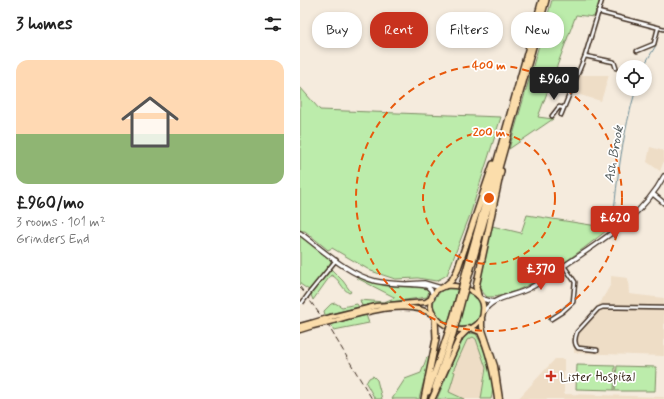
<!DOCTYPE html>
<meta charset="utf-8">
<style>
body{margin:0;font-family:Mynerve,sans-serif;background:#f6f6f6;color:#222;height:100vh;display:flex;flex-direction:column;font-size:15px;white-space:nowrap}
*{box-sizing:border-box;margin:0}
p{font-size:13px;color:#767676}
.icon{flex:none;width:22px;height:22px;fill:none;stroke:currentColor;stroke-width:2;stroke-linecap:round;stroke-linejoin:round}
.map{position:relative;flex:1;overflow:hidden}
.side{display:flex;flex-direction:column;background:#fff;width:300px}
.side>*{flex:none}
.banner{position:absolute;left:12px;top:12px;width:292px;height:36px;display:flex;gap:8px}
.buttons{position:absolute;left:316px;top:60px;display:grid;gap:8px}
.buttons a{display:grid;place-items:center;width:36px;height:36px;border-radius:50%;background:#fff;box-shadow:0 2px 6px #0003;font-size:20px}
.price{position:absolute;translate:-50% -34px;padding:0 9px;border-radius:4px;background:#c8321e;color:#fff;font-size:13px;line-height:26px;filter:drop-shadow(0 1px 2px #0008)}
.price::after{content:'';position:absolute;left:50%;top:24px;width:12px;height:9px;margin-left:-6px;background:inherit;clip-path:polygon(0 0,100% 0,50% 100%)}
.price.on{background:#222;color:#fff}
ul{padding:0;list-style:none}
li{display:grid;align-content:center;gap:8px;height:212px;padding:0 16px}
li span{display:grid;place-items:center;height:124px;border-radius:12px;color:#555}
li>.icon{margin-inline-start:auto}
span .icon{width:72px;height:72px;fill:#fffc;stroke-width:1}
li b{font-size:17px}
h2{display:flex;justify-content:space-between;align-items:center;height:48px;padding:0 16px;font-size:17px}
.tag{padding:0 14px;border-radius:16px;background:#fff;box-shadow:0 2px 6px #0003;font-size:14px;line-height:36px}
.tag.on{background:#c8321e;color:#fff}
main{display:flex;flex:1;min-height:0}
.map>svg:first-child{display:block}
</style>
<main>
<section class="side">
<h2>3 homes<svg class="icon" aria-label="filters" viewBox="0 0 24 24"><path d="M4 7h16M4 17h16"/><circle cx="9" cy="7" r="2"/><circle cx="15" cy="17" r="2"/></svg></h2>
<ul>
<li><span style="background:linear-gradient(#ffd9b3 60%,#8fb573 0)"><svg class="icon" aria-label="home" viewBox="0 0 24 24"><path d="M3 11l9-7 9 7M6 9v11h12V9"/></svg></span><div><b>£960/mo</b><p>3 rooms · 101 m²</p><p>Grinders End</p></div></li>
</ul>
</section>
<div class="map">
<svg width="364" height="399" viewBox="0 0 364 399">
<rect width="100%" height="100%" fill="#f5ebdd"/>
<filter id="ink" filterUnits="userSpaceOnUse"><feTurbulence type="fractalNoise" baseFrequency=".025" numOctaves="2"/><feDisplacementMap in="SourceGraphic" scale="8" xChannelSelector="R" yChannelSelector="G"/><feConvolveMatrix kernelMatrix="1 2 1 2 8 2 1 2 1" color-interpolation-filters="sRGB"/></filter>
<g filter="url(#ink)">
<path fill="#eeddc6" d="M279,75h30l-8,26 -28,-8z
M350,147l14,4v10l-4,10 -13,-9z
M311,276l17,2 1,16 35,4v58l-90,-3v-20l26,-30 11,-19z
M170,337l6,2 10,29 -5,31h-17l-15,-7 5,-19 -1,-2 14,-31z
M255,359h9v35l100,3v2h-146z"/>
<path fill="#bcecab" stroke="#7c8b64" d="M252,0h48l-6,17 -18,-2 -38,102 15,2 -44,30z
M0,87l20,23 181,7 -31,98 -23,60 -11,6 -18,-3 -23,1 -24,-8 -39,-23 -4,2 -23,-19h-5z
M227,215l83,13c-29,22 -87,71 -123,69l-8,-9 13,-62 29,7z
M0,236l31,24 -1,5 -21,25 -9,-6z
M31,269l12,12 8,11 -2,1c-8,-5 -9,-14 -18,-18l-18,25 -2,-5 3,-7z
M58,277l28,9 38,2 5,3 -2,6 -65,9 -2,-6 24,2 10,-4v-1l-37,-19z
M146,288h12l-10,35c-20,-8 -19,-25 -2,-35z
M167,291l12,8 3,11c-4,13 -12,19 -25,16z
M35,303l7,4 15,-3 2,3 -34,8 -1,-4 7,-7z
M66,315l3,8 -35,7 -4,-6z
M170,333l6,1c10,16 21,46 15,65h-10l5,-31 -10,-29 -3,-2 -6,3 -14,31 2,1 -6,20 15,7h-27l25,-60z
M127,357l3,1 -11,41h-27l13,-20 16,-6z
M277,365l38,1 -1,24 -38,-1z
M317,366l39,1 -1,24h-40z
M73,376l4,4 5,19h-7l-9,-16 3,-5z"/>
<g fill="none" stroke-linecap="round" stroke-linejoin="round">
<path stroke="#6a8c98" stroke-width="1" d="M343,67l12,-20 2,-11
M313,222c4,-45 10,-90 23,-133"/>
<defs>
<path id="street" d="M298,12l66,17
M337,51l17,-7 4,-16
M285,56l29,6 2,6
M261,115l24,-59 17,-56
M252,116l7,-9 5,1
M10,292l26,-32
M251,319l11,-7 11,-10 2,-20 -11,-16
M297,350l-19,-2c-4,-4 -3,-11 -1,-16l21,-23 5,-2 61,1"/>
<path id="secondary" d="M353,194l11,9
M0,233c23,17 47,41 75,48 17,4 35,2 52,5l4,4 2,6
M107,284l17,-1 17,5
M180,298l13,4
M183,313c9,-17 31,-16 47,-25 15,-8 29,-19 43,-28 34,-23 72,-47 91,-84"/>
<path id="primary" d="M145,286c15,-1 41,5 38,25 0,6 -3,11 -7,14 -25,20 -69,-25 -31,-39z
M31,317l45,-11 50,-4 6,-4
M182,318v9l13,39 5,33
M33,321c26,-7 76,-23 100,-6
M0,326l11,-3
M170,328l10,4c10,22 14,44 17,67
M0,330l13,-4"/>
<path id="highway" d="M164,278l78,-278
M168,279l78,-279
M145,286l7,-6 5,-9 36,-107
M178,295l-2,-8 25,-116
M153,318l7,-24
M157,319l6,-23
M135,388l18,-54
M128,392l20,-59
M124,399l12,-60 -1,-21
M132,399l28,-62 9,-9"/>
</defs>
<use href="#street" stroke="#3b2a1e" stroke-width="5.5"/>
<use href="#secondary" stroke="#3b2a1e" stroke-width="6"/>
<use href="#primary" stroke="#3b2a1e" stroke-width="7"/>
<use href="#highway" stroke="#3b2a1e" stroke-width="8"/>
<use href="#street" stroke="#fff" stroke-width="2.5"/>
<use href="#secondary" stroke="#fff" stroke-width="3.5"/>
<use href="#primary" stroke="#fbddab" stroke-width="4"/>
<use href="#highway" stroke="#fbddab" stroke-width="5"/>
<path stroke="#3b2a1e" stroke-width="1" stroke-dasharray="6 3" stroke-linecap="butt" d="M0,287l29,40 43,72"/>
<defs>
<path id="street-bridge" d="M2,303l8,-11"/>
<path id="primary-bridge" d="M11,323l20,-6
M13,326l20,-5"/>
<path id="highway-bridge" d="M160,294l4,-16
M163,296l5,-17
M148,333l5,-15
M153,334l4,-15"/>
</defs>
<use href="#street-bridge" stroke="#3b2a1e" stroke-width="5.5" stroke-linecap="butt"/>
<use href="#primary-bridge" stroke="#3b2a1e" stroke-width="7" stroke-linecap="butt"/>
<use href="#highway-bridge" stroke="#3b2a1e" stroke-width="8" stroke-linecap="butt"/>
<use href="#street-bridge" stroke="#fff" stroke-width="2.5"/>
<use href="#primary-bridge" stroke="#fbddab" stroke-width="4"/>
<use href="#highway-bridge" stroke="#fbddab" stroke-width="5"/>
</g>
</g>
<g fill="none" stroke="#e8590c" stroke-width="2" stroke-dasharray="7 5">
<circle cx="189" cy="198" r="66"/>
<circle cx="189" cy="198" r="133"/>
</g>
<path fill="#c8321e" stroke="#fff" stroke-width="1.5" d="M249 370h4v4h4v4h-4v4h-4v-4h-4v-4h4z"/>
<g text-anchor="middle" stroke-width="3.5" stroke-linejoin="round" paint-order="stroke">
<g font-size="13" fill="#3b2a1e" stroke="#fff" text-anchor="start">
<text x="260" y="381">Lister Hospital</text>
</g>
<g font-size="14" font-style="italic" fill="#525b5b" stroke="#fff">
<text transform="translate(313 154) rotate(-80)" y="5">Ash Brook</text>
</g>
</g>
<circle cx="189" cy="198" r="6" fill="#e8590c" stroke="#fff" stroke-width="2"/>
<g font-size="12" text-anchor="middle" font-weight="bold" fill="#e8590c" stroke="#fff" stroke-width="3.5" stroke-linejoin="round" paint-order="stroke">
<text x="189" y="69">400 m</text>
<text x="189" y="136">200 m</text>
</g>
</svg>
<div class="buttons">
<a><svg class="icon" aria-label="locate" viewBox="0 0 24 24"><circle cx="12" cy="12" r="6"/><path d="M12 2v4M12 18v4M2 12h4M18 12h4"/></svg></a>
</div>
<b class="price on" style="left:254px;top:101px">£960</b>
<b class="price" style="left:315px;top:240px">£620</b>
<b class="price" style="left:241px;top:291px">£370</b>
<div class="banner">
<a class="tag">Buy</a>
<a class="tag on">Rent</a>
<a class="tag">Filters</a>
<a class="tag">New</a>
</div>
</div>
</main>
